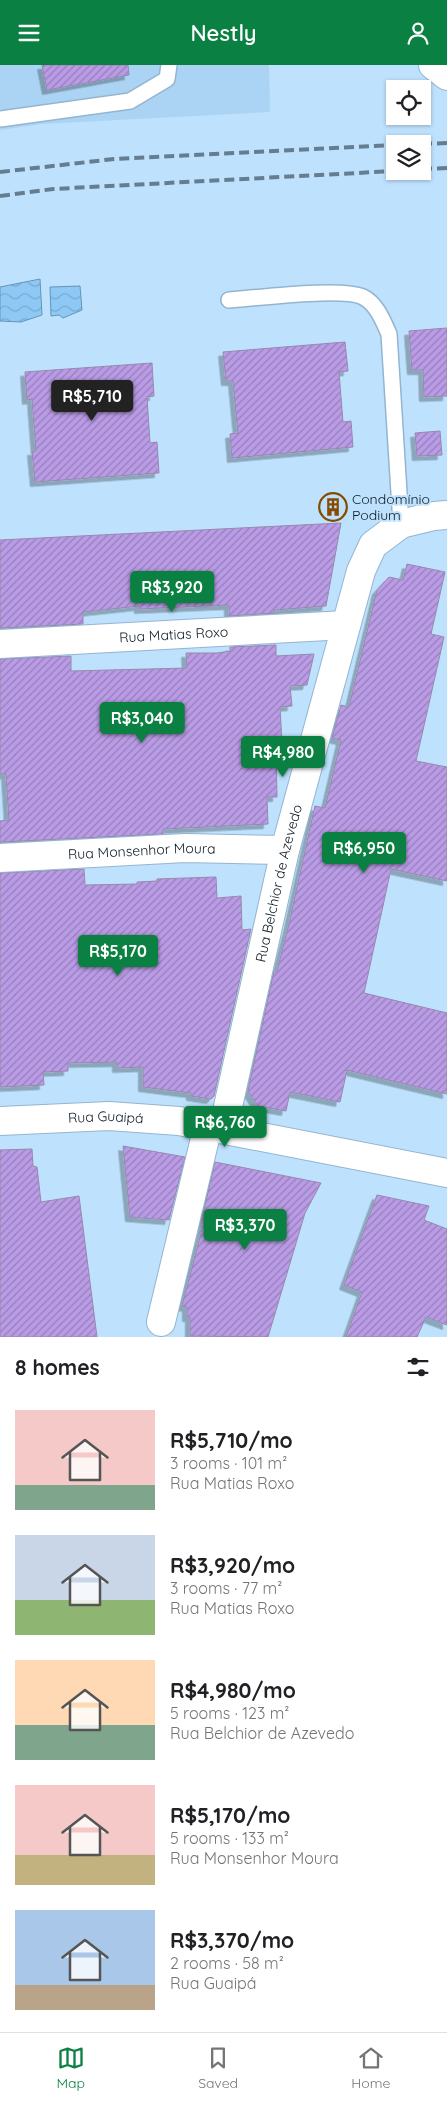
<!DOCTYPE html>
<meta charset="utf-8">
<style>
body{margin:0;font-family:Quicksand,sans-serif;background:#f2f2f2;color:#202124;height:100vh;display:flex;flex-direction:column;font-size:19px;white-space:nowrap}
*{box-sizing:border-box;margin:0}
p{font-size:16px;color:#757577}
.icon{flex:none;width:28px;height:28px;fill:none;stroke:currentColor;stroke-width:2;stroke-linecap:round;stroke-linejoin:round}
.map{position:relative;height:1272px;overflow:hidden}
.sheet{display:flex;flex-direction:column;background:#fff;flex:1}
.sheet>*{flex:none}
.controls{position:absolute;left:386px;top:15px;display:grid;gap:10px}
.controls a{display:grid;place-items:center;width:45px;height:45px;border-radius:0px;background:#fff;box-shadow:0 1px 4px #0004;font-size:25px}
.price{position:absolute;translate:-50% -42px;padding:0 11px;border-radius:5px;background:#0b8043;color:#fff;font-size:16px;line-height:32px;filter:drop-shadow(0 1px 2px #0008)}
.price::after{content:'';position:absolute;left:50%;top:30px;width:15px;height:11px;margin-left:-8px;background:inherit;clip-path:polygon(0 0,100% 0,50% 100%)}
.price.active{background:#222;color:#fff}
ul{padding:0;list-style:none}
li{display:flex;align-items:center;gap:15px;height:125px;padding:0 15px}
li span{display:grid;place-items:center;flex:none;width:140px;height:100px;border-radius:0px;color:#555}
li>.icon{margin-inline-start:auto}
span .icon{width:60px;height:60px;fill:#fffc;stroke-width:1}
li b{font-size:21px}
h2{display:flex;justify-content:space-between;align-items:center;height:60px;padding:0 15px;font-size:21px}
header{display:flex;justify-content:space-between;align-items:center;height:65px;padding:0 15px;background:#0b8043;color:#fff;font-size:22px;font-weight:600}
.menu{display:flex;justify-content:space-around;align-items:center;height:70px;border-top:1px solid #e0e0e0;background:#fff;font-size:14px;color:#757577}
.menu a{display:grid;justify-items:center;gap:2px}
.menu .active{color:#0b8043}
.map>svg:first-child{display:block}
</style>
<header><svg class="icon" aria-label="menu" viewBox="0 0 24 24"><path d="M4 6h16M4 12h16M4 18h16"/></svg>Nestly<svg class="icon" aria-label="person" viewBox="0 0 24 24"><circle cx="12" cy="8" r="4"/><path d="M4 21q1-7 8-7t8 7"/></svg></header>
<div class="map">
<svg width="447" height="1272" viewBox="0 0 447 1272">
<defs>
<pattern id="water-waves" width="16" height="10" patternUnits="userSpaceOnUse" patternTransform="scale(1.25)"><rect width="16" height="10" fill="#8ec8f5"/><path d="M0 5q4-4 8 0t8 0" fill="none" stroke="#79abd2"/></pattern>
<pattern id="building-hatch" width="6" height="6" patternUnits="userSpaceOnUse" patternTransform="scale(1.25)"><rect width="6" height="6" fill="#ba9ce6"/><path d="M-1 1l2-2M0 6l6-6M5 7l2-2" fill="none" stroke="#967eba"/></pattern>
<filter id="shadow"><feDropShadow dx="-4.5" dy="4.5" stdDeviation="0" flood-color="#0004"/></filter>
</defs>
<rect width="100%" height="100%" fill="#bee1fd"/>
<path fill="#abd3f3" d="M0,0h269l1,47 -229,12 -41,6z"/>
<path fill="url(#water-waves)" stroke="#6794b6" d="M40,214l2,36 -21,7 -21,-1v-34z
M80,221l2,24 -19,8 -4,-3 -8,1 -1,-29z"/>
<path fill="url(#building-hatch)" stroke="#9689ac" filter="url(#shadow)" d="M42,0h86l1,10 -82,15z
M447,263v68l-23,1 -1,-27h-11l-3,-39z
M345,277l3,29 -9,1 4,50 8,-1 2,26 -121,11 -2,-24 8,-1 -5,-52h-7l-3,-29z
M152,298l2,33 -7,1 3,46 7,-1 2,31 -124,9 -3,-31h4l-4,-52 -5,1 -2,-28z
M440,366l2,24 -25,1 -2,-23z
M341,458l-15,83 -52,4v3l-45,3v-11l-90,4v-3l-56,6v12l-83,4v-88z
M407,499l38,8 -14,62 13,3 -28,124 31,6v114l-56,-12 -27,124 83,20v81l-100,-24 -7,32 -50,-10 -4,19 -28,-5 -10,-15 26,-120h3l11,-43 27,-122 10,2 16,-68 -9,-2 9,-33 8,2 28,-117 12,-13 14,3z
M276,580v11l38,-2 -7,31 -17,1 2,20 -12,1 2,36h-6l1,54h-10l1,27 -105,5v5l-163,8v-21l9,-1 -3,-46h-6v-115l71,-3v15l116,-3 -1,-15h31l13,-2v-4z
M84,804l1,16 52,-1v-2l20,-1v-2l59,-2 1,21 24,-2 1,34 9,-1 -37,167 -3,3 -20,-3v-3l-48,-6v-20l-26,1v-6l-49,1v8l-25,1 1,13 -44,2v-214z
M123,1081l62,11 -16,63 -39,-3z
M32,1084l1,17 4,1 4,35 38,-6 18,141h-97v-187z
M215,1097l106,21 -16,30 -37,124 -78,-1v-19h-3v-10l-5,-1 22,-84h-3z
M377,1130l52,11 -5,14 23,9v96l-21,-8 -9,20h-71l16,-45 -18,-7z"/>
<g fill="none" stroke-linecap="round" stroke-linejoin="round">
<defs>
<path id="lane" d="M0,54l130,-18 37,-22 2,-14
M229,235c28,-2 113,-13 134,-3 14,7 20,24 26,37l12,190"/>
<g id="street">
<path id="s1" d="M0,579l346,-19"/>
<path id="s2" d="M0,793l185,-10 100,2"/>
<path d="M161,1257l47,-196"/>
</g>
<g id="secondary">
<path id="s3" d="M0,1056l109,-5 70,5 268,52"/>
<path id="s4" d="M223,1064l62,-279 76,-279 12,-26 28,-21 33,-8 13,-1"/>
</g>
<path id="primary" d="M433,0l14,11"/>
</defs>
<use href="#lane" stroke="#94b5d0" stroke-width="18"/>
<use href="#street" stroke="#94b5d0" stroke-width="30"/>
<use href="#secondary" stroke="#94b5d0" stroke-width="30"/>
<use href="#primary" stroke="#94b5d0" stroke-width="30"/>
<use href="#lane" stroke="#fff" stroke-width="15"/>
<use href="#street" stroke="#fff" stroke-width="28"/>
<use href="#secondary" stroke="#fff" stroke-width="28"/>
<use href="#primary" stroke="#fff" stroke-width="28"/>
<path stroke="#657d8f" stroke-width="4" stroke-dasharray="10 5" stroke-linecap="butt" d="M422,79l25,-1
M422,104l25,-1
M0,107l114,-13 281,-14
M0,131l53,-7 342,-18"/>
</g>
<defs>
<symbol id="building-ring" viewBox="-11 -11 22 22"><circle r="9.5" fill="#bee1fd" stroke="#854b00" stroke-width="1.5"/><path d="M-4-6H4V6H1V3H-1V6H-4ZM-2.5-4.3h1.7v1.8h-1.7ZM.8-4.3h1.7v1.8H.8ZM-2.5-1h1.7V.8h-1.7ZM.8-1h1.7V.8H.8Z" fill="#854b00"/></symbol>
</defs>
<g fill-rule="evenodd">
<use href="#building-ring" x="317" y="426" width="32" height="32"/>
</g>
<g text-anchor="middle" stroke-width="4" stroke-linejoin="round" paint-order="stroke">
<g font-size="14" fill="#0d1a23" stroke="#bee1fd" text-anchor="start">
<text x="352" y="439">Condomínio<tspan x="352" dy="16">Podium</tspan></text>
</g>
<g font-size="14" fill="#0d1a23" stroke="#bee1fd">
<text dy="5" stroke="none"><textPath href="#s1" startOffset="174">Rua Matias Roxo</textPath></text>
<text dy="5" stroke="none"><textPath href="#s2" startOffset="142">Rua Monsenhor Moura</textPath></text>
<text dy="5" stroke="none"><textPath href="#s4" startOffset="252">Rua Belchior de Azevedo</textPath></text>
<text dy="5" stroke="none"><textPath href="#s3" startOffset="106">Rua Guaipá</textPath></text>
</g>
</g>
</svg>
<div class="controls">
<a><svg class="icon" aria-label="locate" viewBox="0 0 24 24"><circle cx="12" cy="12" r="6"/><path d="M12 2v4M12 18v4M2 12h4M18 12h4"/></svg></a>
<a><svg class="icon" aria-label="layers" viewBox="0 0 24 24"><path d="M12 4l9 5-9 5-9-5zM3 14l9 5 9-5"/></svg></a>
</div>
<b class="price active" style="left:92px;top:357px">R$5,710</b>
<b class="price" style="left:172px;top:548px">R$3,920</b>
<b class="price" style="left:142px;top:679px">R$3,040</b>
<b class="price" style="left:283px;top:713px">R$4,980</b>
<b class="price" style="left:364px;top:809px">R$6,950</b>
<b class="price" style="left:118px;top:912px">R$5,170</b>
<b class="price" style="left:225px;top:1083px">R$6,760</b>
<b class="price" style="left:245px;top:1186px">R$3,370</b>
</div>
<section class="sheet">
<h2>8 homes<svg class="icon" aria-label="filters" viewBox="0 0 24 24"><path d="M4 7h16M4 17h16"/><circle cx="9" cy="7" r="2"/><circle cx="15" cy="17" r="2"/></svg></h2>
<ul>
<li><span style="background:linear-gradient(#f6c9c9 75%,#7fa58c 0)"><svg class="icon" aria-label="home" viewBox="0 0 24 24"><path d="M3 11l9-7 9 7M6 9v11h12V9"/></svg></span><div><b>R$5,710/mo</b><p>3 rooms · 101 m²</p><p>Rua Matias Roxo</p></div></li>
<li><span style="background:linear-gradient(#c9d6e8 65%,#8fb573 0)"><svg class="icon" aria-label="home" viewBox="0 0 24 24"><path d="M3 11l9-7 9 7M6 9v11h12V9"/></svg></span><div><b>R$3,920/mo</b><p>3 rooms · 77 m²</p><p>Rua Matias Roxo</p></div></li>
<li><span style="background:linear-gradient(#ffd9b3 65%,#7fa58c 0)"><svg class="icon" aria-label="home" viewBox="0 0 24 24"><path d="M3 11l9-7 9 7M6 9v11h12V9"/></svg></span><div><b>R$4,980/mo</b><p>5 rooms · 123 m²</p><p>Rua Belchior de Azevedo</p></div></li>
<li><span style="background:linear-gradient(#f6c9c9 70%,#c2b280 0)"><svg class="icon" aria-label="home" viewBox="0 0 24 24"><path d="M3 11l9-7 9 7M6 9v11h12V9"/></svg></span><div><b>R$5,170/mo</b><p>5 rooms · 133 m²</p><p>Rua Monsenhor Moura</p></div></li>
<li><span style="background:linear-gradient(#a9c7e8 75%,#b9a48a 0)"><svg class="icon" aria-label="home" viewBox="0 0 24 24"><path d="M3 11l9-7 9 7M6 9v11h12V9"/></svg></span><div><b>R$3,370/mo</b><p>2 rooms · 58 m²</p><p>Rua Guaipá</p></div></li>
</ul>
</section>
<nav class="menu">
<a class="active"><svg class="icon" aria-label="map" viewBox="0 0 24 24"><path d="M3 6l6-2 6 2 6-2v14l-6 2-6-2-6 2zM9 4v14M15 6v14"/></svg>Map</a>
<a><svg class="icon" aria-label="saved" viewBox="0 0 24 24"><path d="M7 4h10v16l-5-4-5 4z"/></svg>Saved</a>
<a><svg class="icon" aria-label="home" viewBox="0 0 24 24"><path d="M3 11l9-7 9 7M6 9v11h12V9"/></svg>Home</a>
</nav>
